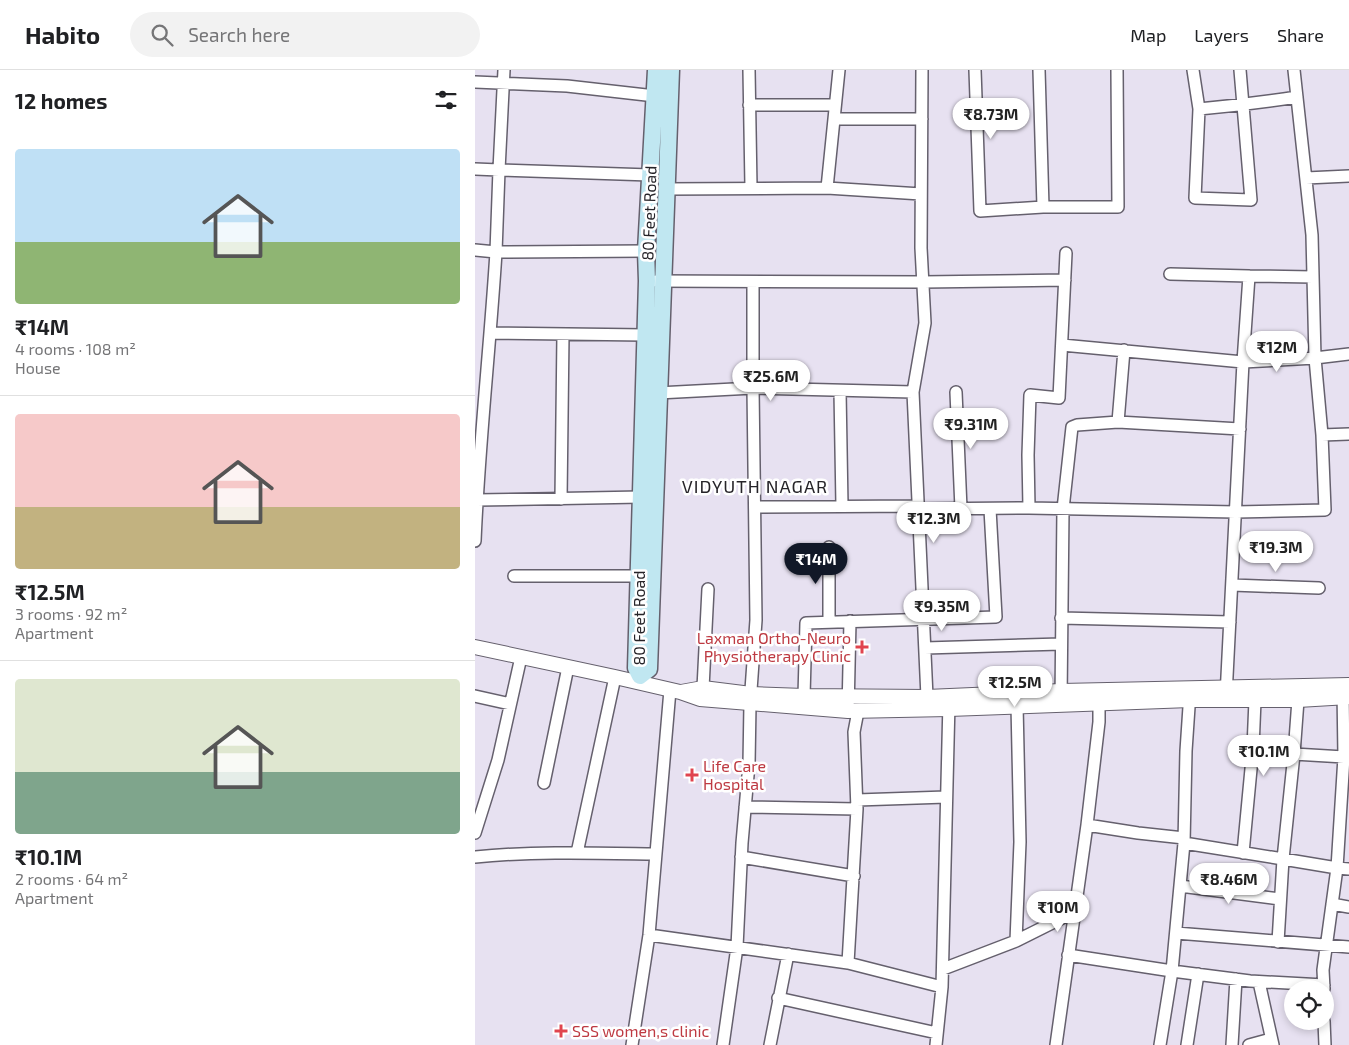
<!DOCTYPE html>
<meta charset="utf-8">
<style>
body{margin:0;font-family:"Exo 2",sans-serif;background:#f2f2f2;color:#202124;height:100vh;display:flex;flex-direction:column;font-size:19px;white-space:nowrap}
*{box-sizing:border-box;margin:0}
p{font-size:16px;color:#757577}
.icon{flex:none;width:28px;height:28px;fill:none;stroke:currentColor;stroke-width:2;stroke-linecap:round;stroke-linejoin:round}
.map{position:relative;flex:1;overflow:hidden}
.side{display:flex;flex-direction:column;background:#fff;width:475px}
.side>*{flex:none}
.buttons{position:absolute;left:809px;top:910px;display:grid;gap:10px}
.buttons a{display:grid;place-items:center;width:50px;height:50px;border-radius:50%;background:#fff;box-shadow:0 2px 8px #0003;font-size:25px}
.price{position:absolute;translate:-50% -42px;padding:0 11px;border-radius:18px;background:#fff;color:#222;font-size:16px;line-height:32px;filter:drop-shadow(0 1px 2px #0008)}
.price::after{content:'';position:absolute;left:50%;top:30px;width:15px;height:11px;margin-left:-8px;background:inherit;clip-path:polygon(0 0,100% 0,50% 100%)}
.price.active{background:#111827;color:#fff}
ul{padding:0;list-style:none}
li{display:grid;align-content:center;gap:10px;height:265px;padding:0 15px}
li+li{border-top:1px solid #e0e0e0}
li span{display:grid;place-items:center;height:155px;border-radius:5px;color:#555}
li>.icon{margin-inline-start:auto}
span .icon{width:90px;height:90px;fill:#fffc;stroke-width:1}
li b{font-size:21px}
h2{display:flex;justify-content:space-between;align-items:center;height:60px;padding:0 15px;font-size:21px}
header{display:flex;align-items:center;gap:30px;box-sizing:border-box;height:70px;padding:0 25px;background:#fff;border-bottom:1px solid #e0e0e0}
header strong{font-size:24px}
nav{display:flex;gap:28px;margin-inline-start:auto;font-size:18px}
.search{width:350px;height:45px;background:#f2f2f2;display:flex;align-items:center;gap:12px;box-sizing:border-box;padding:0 18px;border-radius:28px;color:#757577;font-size:19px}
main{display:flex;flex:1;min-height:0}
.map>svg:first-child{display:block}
</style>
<header>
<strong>Habito</strong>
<div class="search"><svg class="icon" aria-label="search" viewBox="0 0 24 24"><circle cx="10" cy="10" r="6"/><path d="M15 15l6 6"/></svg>Search here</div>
<nav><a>Map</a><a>Layers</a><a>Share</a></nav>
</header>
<main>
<section class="side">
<h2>12 homes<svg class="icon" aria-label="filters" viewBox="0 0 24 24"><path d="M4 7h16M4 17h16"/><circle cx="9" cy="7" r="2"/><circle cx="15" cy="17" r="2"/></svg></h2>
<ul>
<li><span style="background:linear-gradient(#bfe0f5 60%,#8fb573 0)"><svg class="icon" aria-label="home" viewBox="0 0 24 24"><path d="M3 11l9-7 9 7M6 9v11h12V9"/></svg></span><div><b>₹14M</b><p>4 rooms · 108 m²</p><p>House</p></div></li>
<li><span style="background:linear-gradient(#f6c9c9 60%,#c2b280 0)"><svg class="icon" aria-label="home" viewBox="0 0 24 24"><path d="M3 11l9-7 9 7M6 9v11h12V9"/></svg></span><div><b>₹12.5M</b><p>3 rooms · 92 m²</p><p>Apartment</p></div></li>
<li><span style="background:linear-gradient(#dfe7d0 60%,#7fa58c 0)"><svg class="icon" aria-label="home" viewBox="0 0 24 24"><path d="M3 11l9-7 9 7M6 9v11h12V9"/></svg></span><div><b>₹10.1M</b><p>2 rooms · 64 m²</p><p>Apartment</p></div></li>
</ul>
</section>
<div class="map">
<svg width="874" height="975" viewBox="0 0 874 975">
<rect width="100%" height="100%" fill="#e7e1f1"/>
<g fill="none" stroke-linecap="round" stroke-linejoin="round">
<defs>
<path id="minor" d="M29,0l-5,100 151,5
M274,0l2,117
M500,0l5,141 63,-4h75l-1,-137
M564,0l4,137
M718,0l6,39
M765,0l11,130 -56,-2 4,-89c33,-3 65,-7 98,-12
M0,12l92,4 88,10
M274,35h86
M359,49h88
M0,99l24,1 -3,82 150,-1
M831,108l43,-2
M352,118l94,6
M191,119l161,-1 12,-118
M0,180l21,2c-6,96 -17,192 -21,289
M774,206l64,1
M181,211l267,1 142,-2
M16,263l154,2
M587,275l181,17 6,-86 -79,-2
M365,321l2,115
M438,322l14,305
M481,322l5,117
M183,323l95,-5v-106
M643,352l6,-72
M847,365l27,-1
M86,429l2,-165
M2,430l164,-3
M280,437l164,-1
M554,438l207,4 89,-2 -3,-75 -7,-77 34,-4
M444,439l110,-1 -1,-53 2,-60 29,3 7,-145
M354,477v75
M39,506h124
M757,515l87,3
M586,548l169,4
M450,578l136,-4
M228,618l5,-99
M868,620l1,67 -7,111 12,1
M715,622l-4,59 -2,92 99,16 -5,83
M0,626l35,8
M329,626l2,-73 190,-6 -6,-108
M751,626l17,-334 72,-4 -3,-123 -18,-165
M586,630l2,-191 9,-82 5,-2 41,-3 122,7
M624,633v19l-12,103 51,8 46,5
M373,641l2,-90
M819,684l4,-54
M69,713l24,-116
M382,730l89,-3
M270,737l112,2
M0,763l23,-73 23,-103
M102,783l38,-176
M768,783l10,-105 2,-48
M0,787c60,-6 120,-4 180,-3
M266,787l113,19
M705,816l100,13
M857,834l17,3
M701,863l173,14
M174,865l199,28 94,24
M541,871l58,-29
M593,885l104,16 12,-128
M373,893l9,-154 -3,-77 4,-21
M468,899l73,-28 4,-99 -3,-137
M784,912l14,63
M849,919l-1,-19 14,-102 -54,-9 11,-105 50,3
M303,928l159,35
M849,951l1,24
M157,975l17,-110 21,-245
M248,975l14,-98 5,-104 7,-79 1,-60 6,-84 -3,-232 160,4 12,-69 -4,-75 1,-178
M295,975l18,-91
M461,975l6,-58 7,-285
M581,975l31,-220
M685,975l12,-74 78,10 74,4
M712,975l11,-71
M757,975l4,-66
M774,975l22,-6"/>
<path id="tertiary" d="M0,577l140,30 65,15 20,7 148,12 101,-2 241,-9h108l51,-3
M206,622l22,-4 48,6 53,2 123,1 134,-6 288,-6"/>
<path id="secondary" d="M181,0l-10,181 1,30 -11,387 4,8 9,-7 22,-599"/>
</defs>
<use href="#minor" stroke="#65606d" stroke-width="14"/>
<use href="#tertiary" stroke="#65606d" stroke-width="16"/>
<use href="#secondary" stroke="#65606d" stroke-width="19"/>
<use href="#minor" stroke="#fff" stroke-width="11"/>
<use href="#tertiary" stroke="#fff" stroke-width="14"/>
<use href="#secondary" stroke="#c0e7f1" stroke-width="16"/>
</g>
<g fill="#e0444e" stroke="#fff" stroke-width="2">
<path d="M384.5 569.5h5v5h5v5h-5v5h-5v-5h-5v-5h5z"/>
<path d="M214.5 697.5h5v5h5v5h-5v5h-5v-5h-5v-5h5z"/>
<path d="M83.5 953.5h5v5h5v5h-5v5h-5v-5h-5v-5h5z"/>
</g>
<g text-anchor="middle" stroke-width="5" stroke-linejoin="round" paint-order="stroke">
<g font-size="16" fill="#262429" stroke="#fff">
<text transform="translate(174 143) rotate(-88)" y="6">80 Feet Road</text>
<text transform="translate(164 548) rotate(-90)" y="6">80 Feet Road</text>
</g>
<g font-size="16" fill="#be3a42" stroke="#fff" text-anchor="start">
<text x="376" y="574" text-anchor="end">Laxman Ortho-Neuro<tspan x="376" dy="18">Physiotherapy Clinic</tspan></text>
<text x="228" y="702">Life Care<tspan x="228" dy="18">Hospital</tspan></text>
<text x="97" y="967">SSS women,s clinic</text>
</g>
<g font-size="18" letter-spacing="1" fill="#262429" stroke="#fff">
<text x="280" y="423">VIDYUTH NAGAR</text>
</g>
</g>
</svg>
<div class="buttons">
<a><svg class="icon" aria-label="locate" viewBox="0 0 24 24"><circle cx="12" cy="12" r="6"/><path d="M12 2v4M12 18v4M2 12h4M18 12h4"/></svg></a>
</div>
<b class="price" style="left:516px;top:70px">₹8.73M</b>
<b class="price" style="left:802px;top:303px">₹12M</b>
<b class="price" style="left:296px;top:332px">₹25.6M</b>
<b class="price" style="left:496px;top:380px">₹9.31M</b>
<b class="price" style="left:459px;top:474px">₹12.3M</b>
<b class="price" style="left:801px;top:503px">₹19.3M</b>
<b class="price active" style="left:341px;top:515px">₹14M</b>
<b class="price" style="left:467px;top:562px">₹9.35M</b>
<b class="price" style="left:540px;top:638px">₹12.5M</b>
<b class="price" style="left:789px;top:707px">₹10.1M</b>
<b class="price" style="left:754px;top:835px">₹8.46M</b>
<b class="price" style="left:583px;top:863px">₹10M</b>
</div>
</main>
